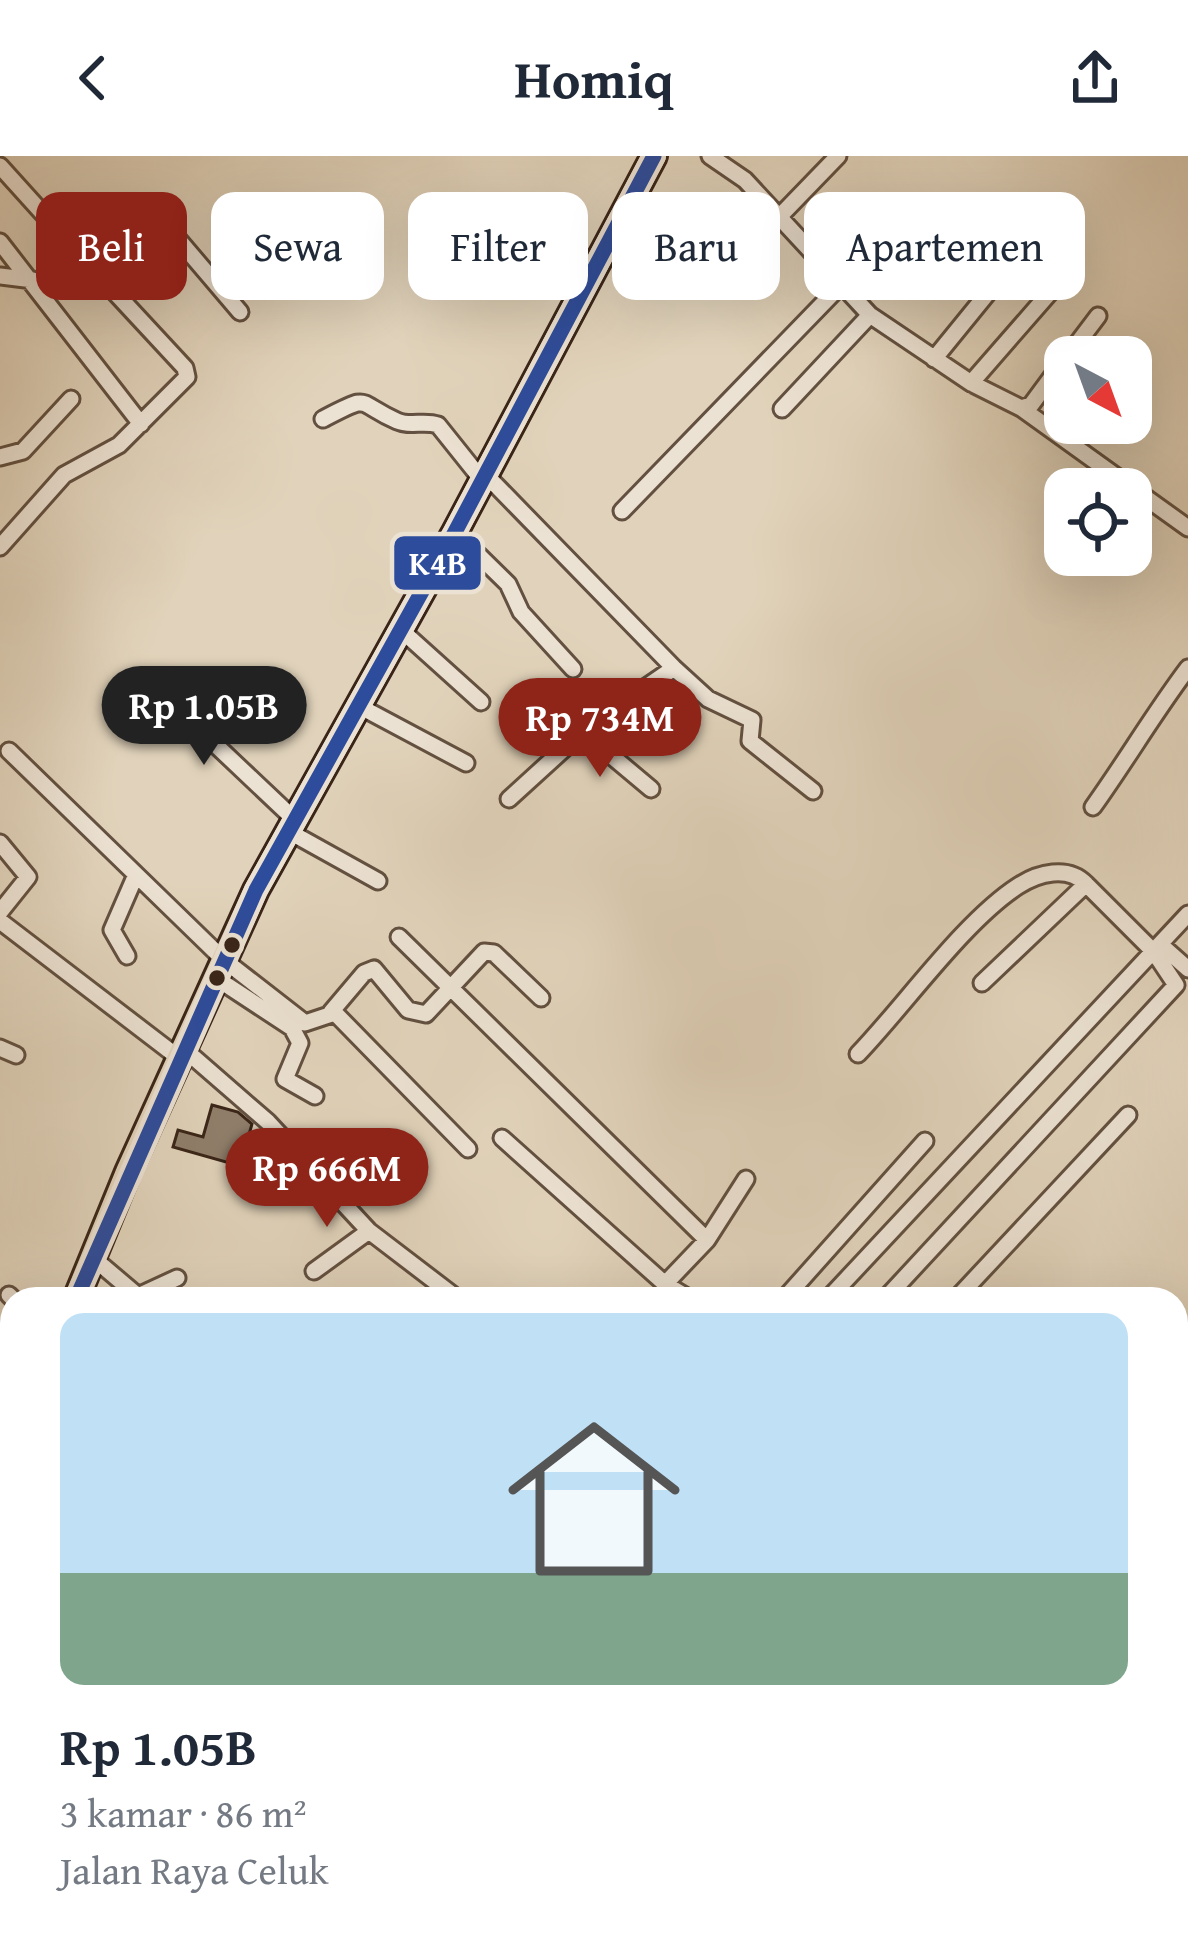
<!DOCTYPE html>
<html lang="id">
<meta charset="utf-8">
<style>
body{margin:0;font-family:"Gentium Book Plus",serif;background:#f6f6f7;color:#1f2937;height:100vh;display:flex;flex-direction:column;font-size:45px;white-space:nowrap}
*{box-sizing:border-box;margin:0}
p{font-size:39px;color:#747a83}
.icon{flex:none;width:66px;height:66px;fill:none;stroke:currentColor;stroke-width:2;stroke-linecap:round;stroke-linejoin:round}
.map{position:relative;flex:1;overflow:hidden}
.side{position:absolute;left:0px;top:1131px;width:1188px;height:663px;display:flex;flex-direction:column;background:#fff;border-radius:36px 36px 0 0;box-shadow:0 12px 48px #0002}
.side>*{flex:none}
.top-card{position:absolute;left:36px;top:36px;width:1116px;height:108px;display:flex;gap:24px}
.needle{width:78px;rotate:139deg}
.controls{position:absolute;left:1044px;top:180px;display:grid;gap:24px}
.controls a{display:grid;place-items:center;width:108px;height:108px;border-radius:24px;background:#fff;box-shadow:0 12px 48px #0002;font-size:60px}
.price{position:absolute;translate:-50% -102px;padding:0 27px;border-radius:42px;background:#8f2418;color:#fff;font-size:39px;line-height:78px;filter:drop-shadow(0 3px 6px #0008)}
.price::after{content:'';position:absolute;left:50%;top:72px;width:36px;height:27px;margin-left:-18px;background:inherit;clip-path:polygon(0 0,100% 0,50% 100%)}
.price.current{background:#222;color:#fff}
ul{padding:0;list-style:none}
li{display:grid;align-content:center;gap:24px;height:636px;padding:0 60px}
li+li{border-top:3px solid #e0e1e3}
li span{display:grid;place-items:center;height:372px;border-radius:24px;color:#555}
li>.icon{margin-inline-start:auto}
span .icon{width:216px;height:216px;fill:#fffc;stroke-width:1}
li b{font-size:51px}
.chip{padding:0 42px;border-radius:24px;background:#fff;box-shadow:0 12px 48px #0002;font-size:42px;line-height:108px}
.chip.current{background:#8f2418;color:#fff}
header{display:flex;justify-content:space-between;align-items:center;height:156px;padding:0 60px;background:#fff;font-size:54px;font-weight:700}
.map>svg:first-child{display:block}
</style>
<header><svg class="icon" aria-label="back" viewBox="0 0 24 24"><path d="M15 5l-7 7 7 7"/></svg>Homiq<svg class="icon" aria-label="share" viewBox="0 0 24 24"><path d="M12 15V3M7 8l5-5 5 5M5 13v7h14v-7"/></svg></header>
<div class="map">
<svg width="1188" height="1793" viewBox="0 0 1188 1793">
<rect width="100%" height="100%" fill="#e1d3bb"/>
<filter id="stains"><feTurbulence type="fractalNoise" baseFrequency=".00167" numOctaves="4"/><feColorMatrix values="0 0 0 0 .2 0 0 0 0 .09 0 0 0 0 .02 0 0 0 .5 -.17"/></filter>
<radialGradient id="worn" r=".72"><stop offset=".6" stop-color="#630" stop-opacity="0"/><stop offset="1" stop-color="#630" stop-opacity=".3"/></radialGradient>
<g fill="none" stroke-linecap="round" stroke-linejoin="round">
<path stroke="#7c6a58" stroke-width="3" d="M321,1782l14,11"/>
</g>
<path fill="#907f6c" stroke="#392417" stroke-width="3" d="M212,949l26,7 14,12 -12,42 -67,-19 5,-17 25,7z"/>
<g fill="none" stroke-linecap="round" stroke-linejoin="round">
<defs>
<path id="minor" d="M710,0l35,24 125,135 101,68 50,25 167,120
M0,10l83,92 55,-52 11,-1 91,107
M780,60l58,-60
M0,86l141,182
M0,120l33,4
M1067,201l31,-41
M934,203l83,-102
M971,227l95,-109
M1021,252l10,-3 34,-46
M782,253l88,-94
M323,263c50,-26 31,-17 74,2 13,6 27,-1 41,4l44,55
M0,301l23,-6 48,-52
M485,318l189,194 34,31 44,21 -2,21 63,50
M622,355l218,-225
M455,376l53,52 13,28 52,57
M0,391l64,-72 55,-30 68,-68 -2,-9 -102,-110
M400,473l81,73
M147,524l147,139
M357,549l109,58
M583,576l68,57
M9,595l215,209 81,63 30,-10 133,136
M509,643l79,-72 86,-59
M1093,651c33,-46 61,-94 95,-139
M288,675l90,50
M0,687l28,34 -28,35
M0,765l179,137
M399,781l308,303
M1161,789l27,24
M127,800l-15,-26 23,-53
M216,822l76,50 8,15 -15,36 30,17
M331,856l33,-39 10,-4 34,41 18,4 58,-62 10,1 47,45
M0,892l16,7
M184,893l84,73 101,109 89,68
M858,898c47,-49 106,-133 160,-168 20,-13 50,-21 68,-2
M502,982l163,146
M92,1101l46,39 39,-18
M314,1115l55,-40
M9,1139l4,4
M690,1143l-25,-15 42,-44 39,-61
M784,1143l141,-158
M828,1143l360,-385
M885,1143l291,-314 -22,-33 -68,-68 -104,99
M956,1143l172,-184
M0,1252l12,14
M0,1449l12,-17
M0,1501l12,1
M1176,1614l12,14
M1176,1739l12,-9
M446,1782l38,8 16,-7
M959,1782l14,11
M1119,1782l12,11
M998,1793l12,-11"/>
<path id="highway" d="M76,1143l52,-127 128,-282 199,-358 199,-376
M0,1283l12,-14"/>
</defs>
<use href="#minor" stroke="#635040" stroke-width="21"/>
<use href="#highway" stroke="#392417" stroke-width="30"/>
<use href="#minor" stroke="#ece2d3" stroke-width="15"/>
<use href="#highway" stroke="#e1d3bb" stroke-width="24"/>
<defs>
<path id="bus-1" d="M76,1143l180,-409 199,-358 199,-376"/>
</defs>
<use href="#bus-1" stroke="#ece2d3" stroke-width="24"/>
<use href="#bus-1" stroke="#2d4c9c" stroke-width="15"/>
</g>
<g fill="#392417" stroke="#ece2d3" stroke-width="4.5">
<circle cx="232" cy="789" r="10"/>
<circle cx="217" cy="822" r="10"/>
</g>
<rect stroke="#ece2d3" stroke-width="4.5" x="392" y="378" width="91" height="58" rx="12" fill="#2d4c9c"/>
<g font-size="33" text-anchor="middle" font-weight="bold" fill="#fff">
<text x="438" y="419">K4B</text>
</g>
<rect width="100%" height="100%" filter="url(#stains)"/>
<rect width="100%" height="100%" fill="url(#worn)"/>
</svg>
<div class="controls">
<a><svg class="needle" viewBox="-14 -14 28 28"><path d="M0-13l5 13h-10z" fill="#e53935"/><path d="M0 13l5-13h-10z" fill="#747a83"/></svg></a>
<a><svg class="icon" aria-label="locate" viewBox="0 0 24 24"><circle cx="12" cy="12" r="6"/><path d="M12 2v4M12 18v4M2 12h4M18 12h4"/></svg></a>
</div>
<b class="price current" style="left:204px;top:612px">Rp 1.05B</b>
<b class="price" style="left:600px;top:624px">Rp 734M</b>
<b class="price" style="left:327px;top:1074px">Rp 666M</b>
<div class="top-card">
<a class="chip current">Beli</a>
<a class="chip">Sewa</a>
<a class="chip">Filter</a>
<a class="chip">Baru</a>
<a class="chip">Apartemen</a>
</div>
<section class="side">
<ul>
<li><span style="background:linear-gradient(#bfe0f5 70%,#7fa58c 0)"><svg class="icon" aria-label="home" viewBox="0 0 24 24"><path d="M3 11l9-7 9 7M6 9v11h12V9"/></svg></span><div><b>Rp 1.05B</b><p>3 kamar · 86 m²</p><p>Jalan Raya Celuk</p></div></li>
</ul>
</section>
</div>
